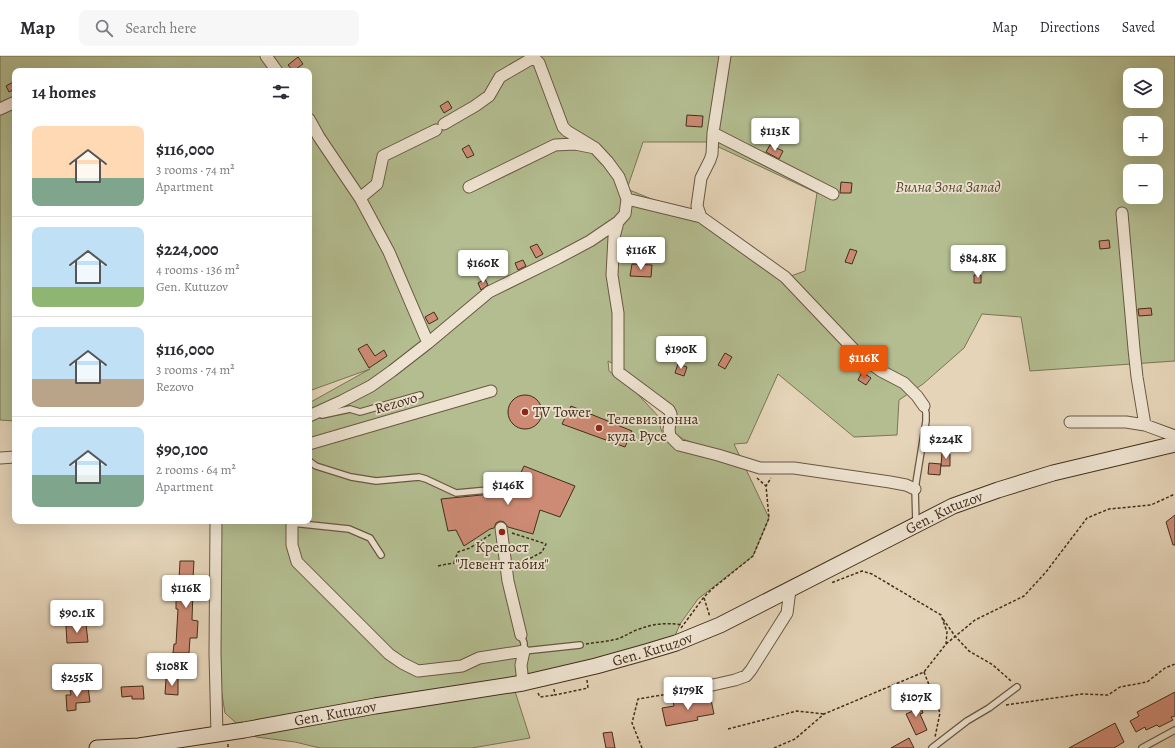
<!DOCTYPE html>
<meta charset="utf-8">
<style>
body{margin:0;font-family:Alegreya,serif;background:#f7f7f7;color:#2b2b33;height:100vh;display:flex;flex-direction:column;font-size:15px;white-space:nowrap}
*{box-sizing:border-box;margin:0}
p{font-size:13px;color:#7c7c81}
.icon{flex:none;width:22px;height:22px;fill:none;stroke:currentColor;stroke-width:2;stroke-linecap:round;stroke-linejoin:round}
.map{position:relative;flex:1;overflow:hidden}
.sheet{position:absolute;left:12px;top:12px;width:300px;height:456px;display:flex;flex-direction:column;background:#fff;border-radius:8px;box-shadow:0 4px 16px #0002}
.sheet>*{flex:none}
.buttons{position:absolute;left:1123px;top:12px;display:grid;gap:8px}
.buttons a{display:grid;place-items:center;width:40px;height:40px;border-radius:8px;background:#fff;box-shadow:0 4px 16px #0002;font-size:20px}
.price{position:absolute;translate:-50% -34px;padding:0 9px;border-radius:4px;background:#fff;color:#222;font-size:13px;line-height:26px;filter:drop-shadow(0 1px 2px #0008)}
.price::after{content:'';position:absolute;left:50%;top:24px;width:12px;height:9px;margin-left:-6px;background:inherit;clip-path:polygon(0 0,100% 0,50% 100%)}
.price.active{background:#ea580c;color:#fff}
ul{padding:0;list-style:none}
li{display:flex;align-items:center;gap:12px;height:100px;padding:0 20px}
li+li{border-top:1px solid #e1e1e2}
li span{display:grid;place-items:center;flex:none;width:112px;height:80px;border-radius:8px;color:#555}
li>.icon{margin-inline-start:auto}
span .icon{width:48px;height:48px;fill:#fffc;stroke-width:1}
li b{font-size:17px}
h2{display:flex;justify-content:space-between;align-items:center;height:48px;padding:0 20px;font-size:17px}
header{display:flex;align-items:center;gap:24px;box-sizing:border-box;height:56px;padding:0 20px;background:#fff;border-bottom:1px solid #e1e1e2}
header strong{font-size:19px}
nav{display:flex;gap:22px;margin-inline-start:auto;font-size:14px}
.search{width:280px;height:36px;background:#f7f7f7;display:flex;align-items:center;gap:10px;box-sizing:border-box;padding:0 14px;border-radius:8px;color:#7c7c81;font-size:15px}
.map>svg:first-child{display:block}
</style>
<header>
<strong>Map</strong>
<div class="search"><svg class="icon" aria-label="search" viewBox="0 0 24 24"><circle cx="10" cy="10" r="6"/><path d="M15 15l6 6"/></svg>Search here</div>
<nav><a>Map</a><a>Directions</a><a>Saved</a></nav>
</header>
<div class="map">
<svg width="1175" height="692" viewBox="0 0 1175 692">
<rect width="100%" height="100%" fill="#e5d4b8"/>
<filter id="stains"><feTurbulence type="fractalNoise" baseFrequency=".005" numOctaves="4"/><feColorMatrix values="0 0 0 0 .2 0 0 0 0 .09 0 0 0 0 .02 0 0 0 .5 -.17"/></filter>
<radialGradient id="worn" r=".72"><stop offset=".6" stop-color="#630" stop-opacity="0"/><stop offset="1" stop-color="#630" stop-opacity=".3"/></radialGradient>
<path fill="#b3bd90" stroke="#7a7655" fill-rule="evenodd" d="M0,0h1175v305l-145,10 -9,-54 -39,-3 -18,34 -41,36 -24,16 -2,35 -43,2 -76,-63 -31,69 -13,1 35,74 -16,38 -55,43 -18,25 -5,12 -162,49 17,53 -58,10h-152l-25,-6 -39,-5 -9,-8 -3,1 -19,-17 -10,-60 1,-132h93v-118l61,-34 -61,22v-320h-294v350l-15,-1zM1130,19h26v26h-26zM1130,67h26v26h-26zM643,86h65l109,51 -12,78 -17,6 -75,-53 -86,-35zM1130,115h26v26h-26zM608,305l9,5 56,42v24l10,7 13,5c-22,-2 -36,-1 -37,-27l-27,-29 -23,-17z"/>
<path fill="#cd8a74" stroke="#412e1a" d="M298,1l5,7 -10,7 -5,-6z
M15,25v8l-6,3 -3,-6z
M448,45l4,7 -8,5 -4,-7z
M687,59l16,1 -1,11 -16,-1z
M469,89l5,10 -7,3 -5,-9z
M770,89l13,6 -4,8 -13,-7z
M841,126l11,1 -1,10h-11z
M1109,184l1,8 -10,1 -1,-8z
M537,188l6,10 -7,4 -6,-11z
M850,193l7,2 -5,13 -7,-2z
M523,204l3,6 -8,4 -3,-7z
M632,208l20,1 -1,12 -21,-1z
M974,219h7v8h-7z
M485,223l3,6 -7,5 -3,-7z
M1151,252l1,7 -13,1 -1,-7z
M434,256l4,7 -9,5 -4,-7z
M367,288l8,12 9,-6 3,6 -18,12 -11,-19z
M725,297l7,4 -7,12 -7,-4z
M678,308l9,3 -3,9 -9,-3z
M862,316l9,6 -5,7 -8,-5z
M508 356a17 17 0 1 1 34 0a17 17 0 1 1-34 0Z
M571,350l61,25 -7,16 -63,-23z
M942,397l8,1v12h-9z
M929,407l12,1 -1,11 -12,-1z
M524,410l51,20 -15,31 -20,-7 -7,24 -25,-7 -4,-5 -4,-1 -4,2 -2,5 -4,1 -26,17 -8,-16 -8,1 -7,-32 71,-7z
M1175,459v30h-2l-7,-23z
M180,505h14l-1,17h3l-1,12h-2l-1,30 6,1 -1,17h-7l-1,15h-16l1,-9h2l2,-35h-2v-9h2z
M86,568l2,18 -21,1 -1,-17z
M166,623h12v16l-13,-1z
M143,630l1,13h-12v-3l-10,1 -1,-10z
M88,631l2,15 -14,1v7l-9,1 -1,-16h5l-1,-6z
M1175,636v24l-4,1 2,3 -14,7 -2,-2 -11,5 -1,-3 -9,5 -6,-11 9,-5 -2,-4z
M710,639l4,19 -17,3 1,3 -32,6 -4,-18 12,-2 -1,-5 9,-1v2z
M917,642l6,15 -3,1 7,16 -11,5 -10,-21 7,-3 -4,-9z
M1115,667l9,19 -10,6h-45z
M612,676l3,16h-9l-3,-15z
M909,682l5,10h-23z"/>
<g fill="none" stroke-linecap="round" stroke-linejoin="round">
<defs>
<path id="lane" d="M322,359l28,-6 10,3 60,-17
M309,405l7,5 35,11 25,4 43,-4 7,2 30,14 54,-5
M292,467l57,6 21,9 11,17
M916,467l-1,-34 11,-68v-8l-2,-7
M521,579l3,8v8l56,-6
M932,692l35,-27 22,-13 28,-21
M1142,692l33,-18"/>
<path id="street" d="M266,0l11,15
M725,0l-12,77 -1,21 -2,6 -9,18 -4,28 4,11 84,60 75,79 21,15 23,12 13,13 7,10
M0,53l15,-7
M309,63l10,18 41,61
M444,68l31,-18 14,-10 11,-19 31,-18 5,1 3,3 24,64 4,4 28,17
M713,77l120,61
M469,131l86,-42 20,-1 20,4 13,14 11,15 8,22
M1122,157l12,136 3,28 8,48
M701,161l-74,-18 -2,15 -7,8 -4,15 -2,38 6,38v59l51,38 2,4 -2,16 1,6 9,9 39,10 42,13h34l96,14 16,3 9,4
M428,287l-39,-91 -29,-54 17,-14 6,-28 53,-26
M309,360l33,-15 29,-15 21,-15 36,-28 61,-51 69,-34 32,-17 28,-19
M1070,366h56l19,3 30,11
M309,388l182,-53
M0,402l15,-1
M216,465l-1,132 2,81
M292,465v24l5,17 92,92 13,9 16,8 44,-5 17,-8 45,-7 -3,14 2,18
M501,472l7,53 13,54
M677,637l58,-13 11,-4 5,-6 36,-57 3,-23"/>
<g id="secondary">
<path id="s1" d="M97,692l42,-2 105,-16 131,-24 148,-23 73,-17 50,-14 30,-9 44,-18 233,-119 45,-16 55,-17 122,-29"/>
</g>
</defs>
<use href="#lane" stroke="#6a5842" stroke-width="8"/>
<use href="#street" stroke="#6a5842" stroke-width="13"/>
<use href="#secondary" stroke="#412e1a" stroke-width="17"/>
<path stroke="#412e1a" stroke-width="1.5" stroke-dasharray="3 2" stroke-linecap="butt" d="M757,422l9,8
M512,477l34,11 -4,8 -26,14
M454,506l4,-10 12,-4 21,-14
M438,510c26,-6 34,-3 59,3
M704,542l6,19
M943,563l12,17 14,15 24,14 18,16
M681,572l23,-31 8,-8 41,-33 16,-38 -3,-32 5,-8
M586,588c10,-2 20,-2 31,-5 6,-2 11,-5 17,-8 17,-7 30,-9 48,-6
M946,588l29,-24 49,-24 22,-24 41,-54 22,-9 42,-4 24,-11
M924,616l16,41 -5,24
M554,633l1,6 33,-7 -1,-8
M538,637l2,4 15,-2
M1006,649l76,-11 26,1 12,-8 27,-5 18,-14 10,-4
M728,673l69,-18 27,3
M228,688v4
M642,692l-10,-25 6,-24 30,-5
M774,692l21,-9 29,-25 100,-42 22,-28 1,-12 -6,-17 -69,-41 -10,-3 -31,12"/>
<use href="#lane" stroke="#eee3d1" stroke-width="5.5"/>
<use href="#street" stroke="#eee3d1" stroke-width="11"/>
<use href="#secondary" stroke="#eee3d1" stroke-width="15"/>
</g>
<g fill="#8f2418" stroke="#eee3d1" stroke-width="1.5">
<circle cx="525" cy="356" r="4"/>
<circle cx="599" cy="372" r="4"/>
<circle cx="502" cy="476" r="4"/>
</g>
<g text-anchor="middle" stroke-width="3.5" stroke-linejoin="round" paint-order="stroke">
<g font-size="15" font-style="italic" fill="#584b32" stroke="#eee3d1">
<text x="948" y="136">Вилна Зона Запад</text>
</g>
<g font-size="15" fill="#412e1a" stroke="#eee3d1">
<text transform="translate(396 347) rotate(-16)" y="5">Rezovo</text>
<text dy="5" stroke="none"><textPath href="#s1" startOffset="888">Gen. Kutuzov</textPath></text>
<text dy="5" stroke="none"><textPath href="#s1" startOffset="565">Gen. Kutuzov</textPath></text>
<text dy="5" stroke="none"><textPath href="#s1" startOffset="241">Gen. Kutuzov</textPath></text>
</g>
<g font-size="15" fill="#412e1a" stroke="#eee3d1" text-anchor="start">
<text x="533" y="361">TV Tower</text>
<text x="607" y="368">Телевизионна<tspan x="607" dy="17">кула Русе</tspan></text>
<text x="502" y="496" text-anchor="middle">Крепост<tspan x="502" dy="17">"Левент табия"</tspan></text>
</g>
</g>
<rect width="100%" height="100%" filter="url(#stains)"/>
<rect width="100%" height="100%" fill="url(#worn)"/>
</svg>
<div class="buttons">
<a><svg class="icon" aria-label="layers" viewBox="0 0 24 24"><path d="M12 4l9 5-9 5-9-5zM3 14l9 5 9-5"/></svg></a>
<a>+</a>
<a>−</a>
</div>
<b class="price" style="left:775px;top:96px">$113K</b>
<b class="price" style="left:641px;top:215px">$116K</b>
<b class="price" style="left:978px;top:223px">$84.8K</b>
<b class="price" style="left:483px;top:228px">$160K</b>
<b class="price" style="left:681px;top:314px">$190K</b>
<b class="price active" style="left:864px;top:323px">$116K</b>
<b class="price" style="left:946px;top:404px">$224K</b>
<b class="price" style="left:508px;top:450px">$146K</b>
<b class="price" style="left:186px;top:553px">$116K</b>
<b class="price" style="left:77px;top:578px">$90.1K</b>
<b class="price" style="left:172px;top:631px">$108K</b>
<b class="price" style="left:77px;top:642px">$255K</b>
<b class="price" style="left:688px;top:655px">$179K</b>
<b class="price" style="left:916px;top:662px">$107K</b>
<section class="sheet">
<h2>14 homes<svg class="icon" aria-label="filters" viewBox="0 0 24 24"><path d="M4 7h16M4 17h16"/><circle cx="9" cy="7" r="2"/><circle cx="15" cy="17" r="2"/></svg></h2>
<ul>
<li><span style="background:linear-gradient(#ffd9b3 65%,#7fa58c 0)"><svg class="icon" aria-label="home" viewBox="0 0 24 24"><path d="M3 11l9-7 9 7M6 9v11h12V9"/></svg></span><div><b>$116,000</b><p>3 rooms · 74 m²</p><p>Apartment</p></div></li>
<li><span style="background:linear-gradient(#bfe0f5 75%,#8fb573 0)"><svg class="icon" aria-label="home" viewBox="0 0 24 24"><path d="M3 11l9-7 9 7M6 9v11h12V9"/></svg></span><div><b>$224,000</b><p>4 rooms · 136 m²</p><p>Gen. Kutuzov</p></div></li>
<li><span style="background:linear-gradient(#bfe0f5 65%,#b9a48a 0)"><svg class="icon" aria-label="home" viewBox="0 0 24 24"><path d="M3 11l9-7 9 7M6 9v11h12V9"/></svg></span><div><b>$116,000</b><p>3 rooms · 74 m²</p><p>Rezovo</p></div></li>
<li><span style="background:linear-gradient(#bfe0f5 60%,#7fa58c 0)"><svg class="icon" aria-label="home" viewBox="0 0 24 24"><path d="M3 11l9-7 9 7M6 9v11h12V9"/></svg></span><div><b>$90,100</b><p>2 rooms · 64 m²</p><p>Apartment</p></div></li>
</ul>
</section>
</div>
